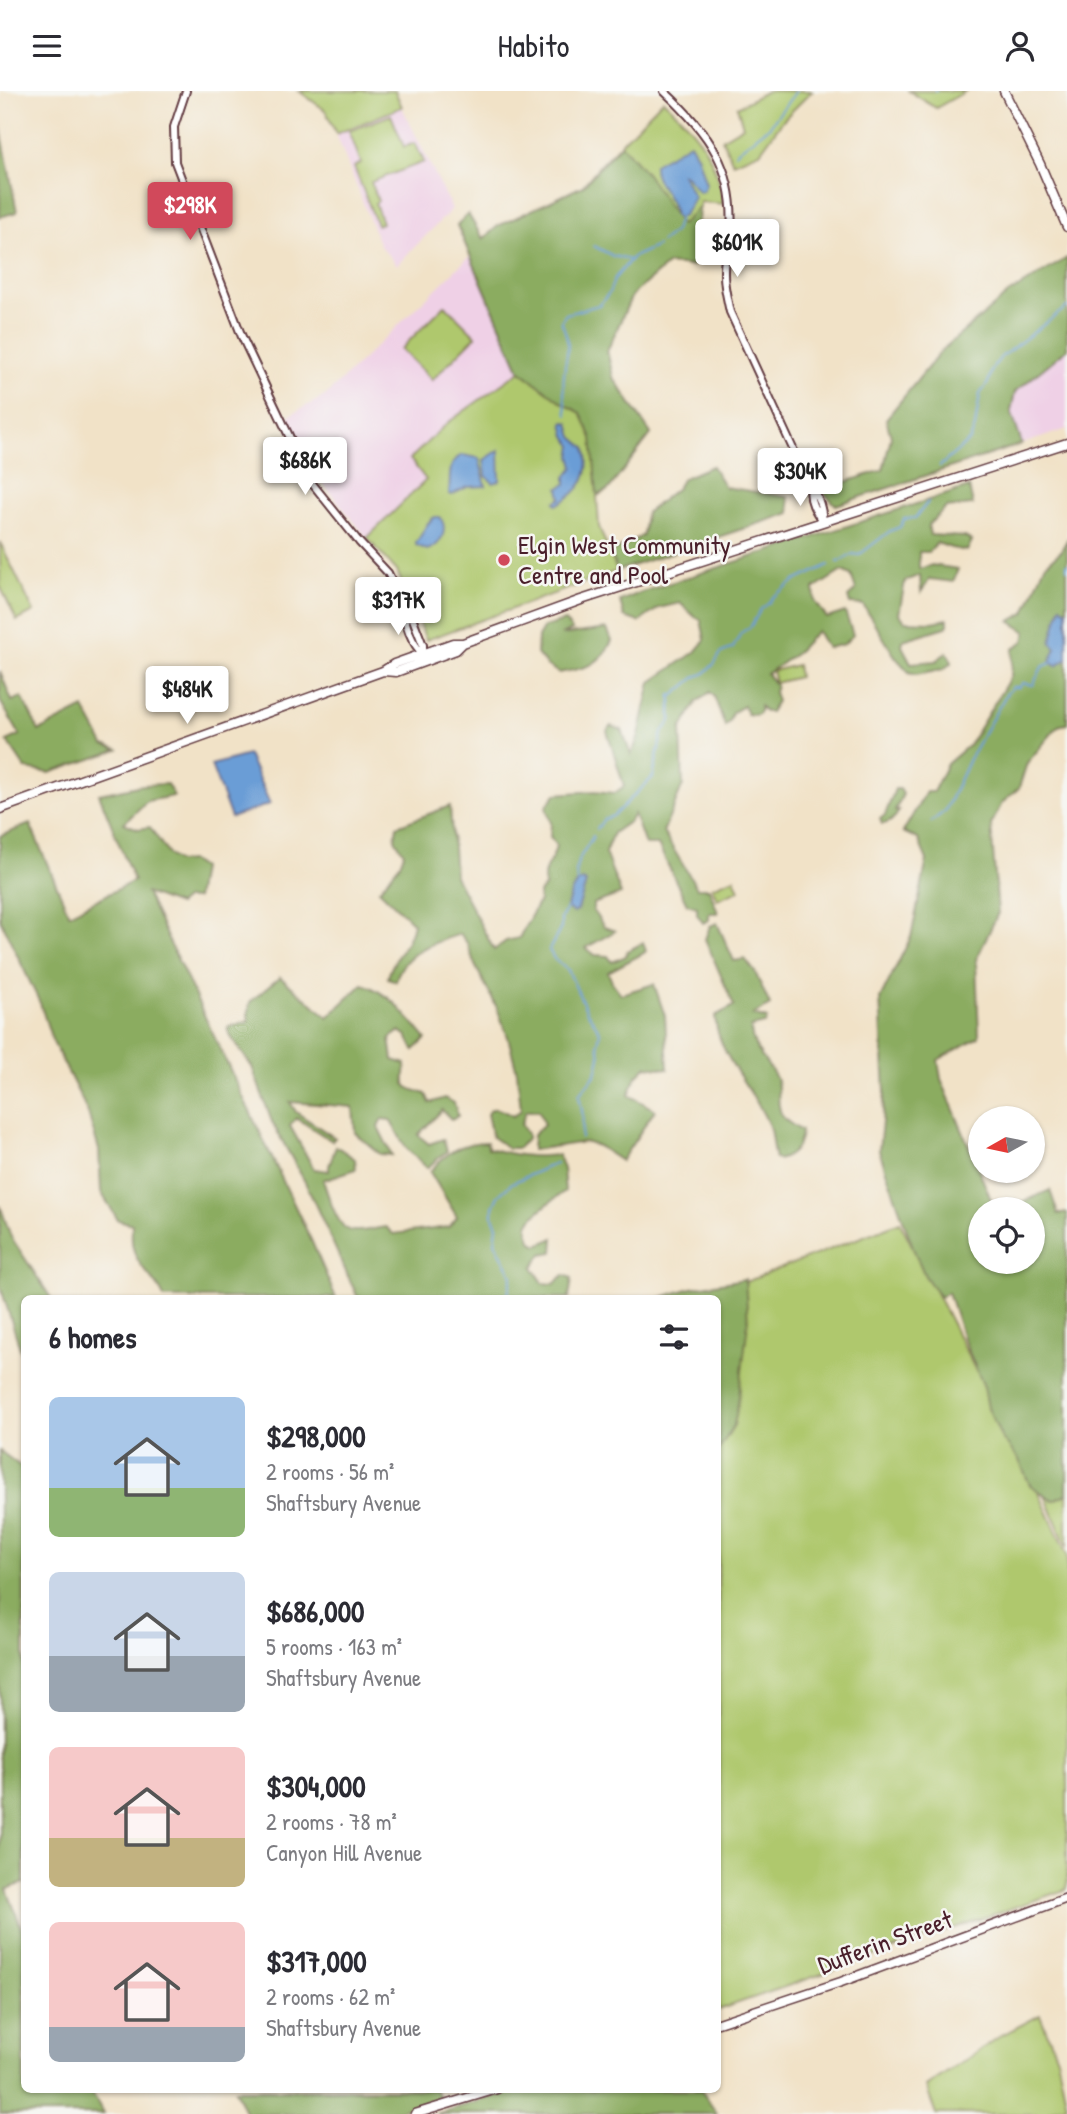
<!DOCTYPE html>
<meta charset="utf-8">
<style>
body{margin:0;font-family:"Patrick Hand",sans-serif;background:#f7f7f7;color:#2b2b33;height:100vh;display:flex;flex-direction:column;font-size:26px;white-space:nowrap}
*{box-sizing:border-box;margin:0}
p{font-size:23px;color:#7c7c81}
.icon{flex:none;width:38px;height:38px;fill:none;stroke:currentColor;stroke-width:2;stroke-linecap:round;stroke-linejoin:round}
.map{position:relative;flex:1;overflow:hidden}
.side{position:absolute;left:21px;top:1204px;width:700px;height:798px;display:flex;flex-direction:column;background:#fff;border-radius:10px;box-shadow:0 2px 5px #0004}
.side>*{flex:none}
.needle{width:46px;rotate:261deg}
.tools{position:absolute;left:968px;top:1015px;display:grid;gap:14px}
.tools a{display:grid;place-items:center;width:77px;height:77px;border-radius:50%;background:#fff;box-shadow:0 2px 5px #0004;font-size:35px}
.price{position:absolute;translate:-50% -60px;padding:0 16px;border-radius:7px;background:#fff;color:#222;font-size:23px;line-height:46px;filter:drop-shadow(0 2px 4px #0008)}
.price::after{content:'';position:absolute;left:50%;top:42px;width:21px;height:16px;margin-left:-10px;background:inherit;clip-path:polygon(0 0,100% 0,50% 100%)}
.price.active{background:#d1495b;color:#fff}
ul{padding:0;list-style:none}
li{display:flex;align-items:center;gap:21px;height:175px;padding:0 28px}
li span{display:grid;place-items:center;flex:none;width:196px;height:140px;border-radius:10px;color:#555}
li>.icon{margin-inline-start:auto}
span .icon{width:84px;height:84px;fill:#fffc;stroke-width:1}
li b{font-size:30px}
h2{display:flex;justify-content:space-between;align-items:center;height:84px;padding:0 28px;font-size:30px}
header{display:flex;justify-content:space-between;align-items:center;height:91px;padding:0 28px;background:#fff;font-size:32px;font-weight:600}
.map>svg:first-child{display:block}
</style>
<header><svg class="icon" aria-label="menu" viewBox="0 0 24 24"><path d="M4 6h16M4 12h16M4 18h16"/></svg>Habito<svg class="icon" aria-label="person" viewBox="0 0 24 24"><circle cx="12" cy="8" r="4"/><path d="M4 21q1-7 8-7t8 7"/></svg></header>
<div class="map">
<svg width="1067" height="2023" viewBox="0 0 1067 2023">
<rect width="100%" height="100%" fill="#f6f6f2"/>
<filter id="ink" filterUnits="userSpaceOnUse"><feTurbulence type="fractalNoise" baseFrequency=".0143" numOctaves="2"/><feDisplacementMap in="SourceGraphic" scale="14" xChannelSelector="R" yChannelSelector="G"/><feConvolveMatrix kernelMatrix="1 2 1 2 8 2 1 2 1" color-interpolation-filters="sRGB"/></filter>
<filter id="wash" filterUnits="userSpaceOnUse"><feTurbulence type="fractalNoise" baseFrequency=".00686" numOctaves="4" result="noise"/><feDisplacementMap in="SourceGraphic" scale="28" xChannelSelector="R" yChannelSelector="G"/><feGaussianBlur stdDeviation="1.57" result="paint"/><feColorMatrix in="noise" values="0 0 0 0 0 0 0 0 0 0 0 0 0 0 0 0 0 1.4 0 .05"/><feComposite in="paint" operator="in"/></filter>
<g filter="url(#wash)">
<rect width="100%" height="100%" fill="#f1e2c7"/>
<path fill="#efd0e6" d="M402,16l50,102 -55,56 -17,-19 -44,-112z
M471,164l49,116 -74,53 -36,36 16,19 -59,59 -45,-56 -34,-66 37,-20z
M1067,258v80l-45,15 -11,-33 3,-19z"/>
<path fill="#afc86d" stroke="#7c744c" stroke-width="2" d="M299,0h96l7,16 -66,27 -10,-23z
M767,0h45l-28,28 -24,33 -27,11 -11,-24 21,-13 -6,-19z
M909,0h57l-30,17z
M663,9c36,33 53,56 61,104l-24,-2 -7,64 -25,-2 -36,31 -25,56 6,26 38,57 -43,56 -11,6 2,31 18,44 -191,69 -29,-69 -30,-33 59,-58 -16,-21 36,-35 74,-53 -63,-146 11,-11 15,25 15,-13 85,-40 17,-21z
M391,24l13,32 11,-4 9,19 -53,20 7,19 -3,2 7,20 -5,2 -23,-58 7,-4 -12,-32z
M445,214l31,31 -44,44 -31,-31z
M0,451l34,70 -17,9 -17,-35z
M797,574l2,12 -24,6 -3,-12z
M734,787l5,12 -22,9 -5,-12z
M900,1131l76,149 -13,-33 17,-76 87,53v233l-22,-53 -7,-4 29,64v334l-349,121v-711h-9l16,-9z
M1040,1924l17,42 10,48 -23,9h-108l-10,-27 76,-52z"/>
<path fill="#8bac60" stroke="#6a6646" stroke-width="2" d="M0,33l17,88 -17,5z
M621,53l26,30 34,51 18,-18 -6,59 -25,-2 -36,31 -25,56 6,26 38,57 -43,56 -11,5 -5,-57 -11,-25 -17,-9 -44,-33 -63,-146 11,-11 15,25 15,-13 85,-40z
M1067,167v91l-52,43 -4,19 11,33 -186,61 -15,-15 62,-20 8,-33 -5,-18 56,-69 66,-56z
M712,375l13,21 63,10 2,16 -173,58 -6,-18 32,-18 3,-22 31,-25 6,-10z
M969,396l4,18 -27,3 -18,17 2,10 35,2 7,4 -5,10 -16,-3 -14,-5 -8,9h-10v17l13,-4 26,4 -5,13 -23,-3 -9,13 -1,-17 -15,6 -6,33 6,7 27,1 16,-3v6l-2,2 -43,13 -1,6 9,17 25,-2 11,-9 5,10 -8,7 -28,5 -7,-2 -13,-14 -33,-53 -13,-1 -2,-7 8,-7 -5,-15 -9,-4 -28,18 1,12 12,17 18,-6 8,23 -9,9 -17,4 -10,-17 -22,23 -28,20 9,11 -2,7 3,9 -7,11h-5l-5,-6v5l-3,4 -10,-1 -3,-8 -12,7 -3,9 -4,4 -11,-30 -4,-4 -13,10 -16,27 2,56 -20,47 34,56h12l9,25h-9v7l-6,3 -6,-9v-7l-10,-3 -29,-59h-13l-11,-31 -4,7 -17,12 -8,20 16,41 -28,10v7l11,16 11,4 -29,17 9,7 13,1 4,6 14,-6 1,-5 16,-8 3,8 -2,2 -36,19 4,10 9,12 33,-10 11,32 3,53 -21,-3 -11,11 -7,18 26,15 -34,51 -23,-15 -13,-4 -53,8 1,-15 11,-10 -5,-14h-13l-5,13 6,10v5l-9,9h-10l-16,-11 -5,-23c6,-11 17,-2 26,2l8,-6 -4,-38 -9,-35 -11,-29 -22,-43 -8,-22 -7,-9c-25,8 -58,18 -64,47l-8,-3c4,-21 22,-33 25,-55l-34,-33 21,-26 4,-11 -9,-14 2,-13 53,-20 5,70 39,74 12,-9 13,-3 20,-37v-8l6,-7c-5,-20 10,-24 11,-42l-6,-7 1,-14 -5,-16 10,-13 39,-3 20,2 9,-7 -17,-55 4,-5 11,4 9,25 7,-16 13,-57 44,-30 10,-12 -4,-20 -6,-3 -15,-14 -21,5 -20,14 -15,-5 -4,-16 22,-9z
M1067,449v184l-9,2 -31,37 -8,25 -17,15 -11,22 7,88 -22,47 3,77 -41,23 3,19 54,130h-15v53h52v-53h-25l43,-19 8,24 9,-1v281l-14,6 -23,-15 -11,-25 -18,-23 -13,-29 -4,-21 -21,-49 -15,-46 -8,5 -15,-21 -10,-23 -36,-102 6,-59 -5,-93 31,-62 16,-77 -9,-21 -15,-7 23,-40h7l14,-28 22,-19 42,-69 2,-27 11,-8 2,-9 -16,-11 15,-8 20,-48 15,-13z
M565,530l7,9 -11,5 46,-6 5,12c-13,26 -27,27 -53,32l-13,-8 -9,-11 1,-17 6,-10z
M0,580l12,30 10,-4 17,34 45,-23 20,37 14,5 -68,23 -24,-4 -19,-28 13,-6 -20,-34z
M167,693l7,12 -27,5 -23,22 14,6 12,-2 19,28 9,7 13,-1 10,7 -5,31h-11l-7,6 -32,-12 166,349 24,56h-172c-6,-18 -27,-30 -31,-50 -2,-7 -1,-16 -1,-24l-14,-4 -17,-28 -2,-42 -12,-40 -35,-70 -12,-37 -40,-84v-83l30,-12 39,90 65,-33 -35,-87 44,-9z
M895,698h5l3,5 -8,17h4c-4,7 -9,13 -17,13l-2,-5 5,-4z
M717,832l17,38 11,-2 10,13 15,33 -17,10 14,4 -2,5 -14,3c0,22 16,34 25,51 5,11 -1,27 7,39 3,5 13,10 18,14 -1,15 -7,25 -23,29l-3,-1c-3,-11 -3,-24 -6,-33 -15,-38 -51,-68 -54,-110l19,-10 -29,-67 5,-13z
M280,886l48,40 35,-33c29,10 44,33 63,55l-12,11 -7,-14 -7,-5 -10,7 3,22 13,4c-2,24 -6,22 20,30l4,9 15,-5 9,5 4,13 -7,3 -9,-9 -24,25 11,9 14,-5 4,12 -20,17 -21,-20 -16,-28 -8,-1 -4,8 14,28 -12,-1 -25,-21 -2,-26 -63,-5 6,10 39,26 -3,3 -36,-23 -6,8 24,43 15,2v-5l7,-20 19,13 1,10 -33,11c4,12 15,51 29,51 11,1 23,-3 34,-4l7,7 56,-7 8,-10 -27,-45c15,-19 32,-30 57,-30l1,6c25,7 44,10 70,7l5,14 2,22c-9,7 -35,24 -37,35 -1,6 2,11 4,16l6,3 16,-7 -1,14 -11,2 -9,13 10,16 11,1 10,-9 8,3 -3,20h-211l-53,-116 -33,-60 -20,-55 -23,-33 -1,-7 21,-6 -1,-7 2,-12z
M0,1114l11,32 40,61 -27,1v62l-24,-76z
M745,1188l3,43 -10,82 -4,21 -16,26v-152l-59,-1 32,-10z
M0,1360l24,18v414l-17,6 17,46v154l67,1 12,24h-103z
M434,1998l6,8 -51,17h-143l-11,-24z
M516,1999h185l16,24h-281z"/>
<path fill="#6b9dd6" stroke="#5a5e80" stroke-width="2" d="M690,52l7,12 9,29 -3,7 -4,1 -14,-17 -3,-1 12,23 -10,18 -6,3 -3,-2c-2,-20 -23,-33 -21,-52z
M565,331l4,1 4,14 13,11c6,28 -5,43 -29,57l-2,-3 6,-4 -2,-10 7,-4v-7l8,-10 -3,-11 2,-10 -7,-10 -3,-13z
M499,359l1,31 -7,2 -7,-7 -2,-16z
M463,364l16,3 7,28 -19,1 -15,8 -3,-1c2,-15 -3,-33 14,-39z
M435,426h5c9,13 1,29 -13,33l-11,-5v-3c8,-8 8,-19 19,-25z
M1061,515l6,4v49l-11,7 -6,-4 6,-14 -5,-6z
M248,664l22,49 -39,14 -20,-53z
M582,789l4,2c-2,10 -6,19 -8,28l-4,3 -7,-5c2,-11 5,-23 15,-28z"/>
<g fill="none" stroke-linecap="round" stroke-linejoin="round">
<path stroke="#6b9dd6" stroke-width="2" d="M935,0h2
M735,62l35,-27 26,-35
M661,151l14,-11 4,-14
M594,155l19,10 17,4
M567,324c-2,-12 -5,-28 -3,-40 2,-26 9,-26 -3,-54l5,-7 33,-9 10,-12 6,-15 18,-21 24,-11
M940,375l30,-26 5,-13 5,-33 8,-11 4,-14 9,-12 66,-50
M838,471l15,-8 6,1 31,-24 10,-4 4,-8 11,-1 13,-16
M1067,473v5
M931,731l14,-11 24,-52 38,-66 6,-6h6l4,-4 10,2 9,-18 9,-4
M597,738l7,-10 9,-3 40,-39 9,-44 9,-12v-26l2,1 24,-20 7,-2 11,-11 6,-10 12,-5 8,-15 10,-7 10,-17 8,-6 4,-6 22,-16 34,-16
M578,791c-7,-19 7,-30 15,-46
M567,817l-6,10v10l-12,22 6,10 13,10 19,42 13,19 -2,13 2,13 -4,17 -17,21 4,21 -2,22
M507,1208l5,-24 -17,-33 2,-16 -4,-9v-10l5,-11 14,-13 44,-20"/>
</g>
</g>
<g filter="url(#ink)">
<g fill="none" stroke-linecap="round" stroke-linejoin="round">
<defs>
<path id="minor" d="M186,0l-12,36 1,35 67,175 69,145 48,60 29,31 16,33 7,8 12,31v9
M664,0c44,41 72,78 67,141 -1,9 -5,18 -6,27 -3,19 1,35 5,53l81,176c9,9 11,22 12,33
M811,397c-3,12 5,24 11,33
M404,517c0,15 8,36 19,46"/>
<path id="major" d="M1004,0l36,73 27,63
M383,580l13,1 60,-22 7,-7
M0,718l383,-138 11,-7 59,-21h10l118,-43 486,-157
M718,1932l123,-41 226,-84
M415,2023l82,-25"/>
</defs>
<use href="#minor" stroke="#633c42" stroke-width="10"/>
<use href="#major" stroke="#633c42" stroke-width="11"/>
<use href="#minor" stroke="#fff" stroke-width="6"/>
<use href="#major" stroke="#fff" stroke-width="8"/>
</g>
</g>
<circle fill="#d1495b" stroke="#f6f6f2" stroke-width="2.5" cx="504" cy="469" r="7"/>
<g text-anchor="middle" stroke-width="5" stroke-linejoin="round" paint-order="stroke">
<g font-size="26" fill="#4a1f2b" stroke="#f6f6f2" text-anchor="start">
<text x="518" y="463">Elgin West Community<tspan x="518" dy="30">Centre and Pool</tspan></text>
</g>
<g font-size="26" fill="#4a1f2b" stroke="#f6f6f2">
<text transform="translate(885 1851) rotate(-20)" y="9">Dufferin Street</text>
</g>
</g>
</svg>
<div class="tools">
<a><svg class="needle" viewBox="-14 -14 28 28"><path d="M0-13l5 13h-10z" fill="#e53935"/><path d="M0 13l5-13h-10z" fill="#7c7c81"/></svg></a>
<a><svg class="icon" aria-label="locate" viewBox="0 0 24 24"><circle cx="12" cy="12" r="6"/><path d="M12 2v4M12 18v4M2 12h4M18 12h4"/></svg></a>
</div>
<b class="price active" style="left:190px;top:151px">$298K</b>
<b class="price" style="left:737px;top:188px">$601K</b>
<b class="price" style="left:305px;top:406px">$686K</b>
<b class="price" style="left:800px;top:417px">$304K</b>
<b class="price" style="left:398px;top:546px">$317K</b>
<b class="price" style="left:187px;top:635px">$484K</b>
<section class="side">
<h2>6 homes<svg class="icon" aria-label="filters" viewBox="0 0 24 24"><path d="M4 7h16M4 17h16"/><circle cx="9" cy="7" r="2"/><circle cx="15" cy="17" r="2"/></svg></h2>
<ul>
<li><span style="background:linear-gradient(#a9c7e8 65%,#8fb573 0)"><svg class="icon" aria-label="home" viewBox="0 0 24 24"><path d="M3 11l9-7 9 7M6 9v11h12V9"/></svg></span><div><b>$298,000</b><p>2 rooms · 56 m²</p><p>Shaftsbury Avenue</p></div></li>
<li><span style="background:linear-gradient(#c9d6e8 60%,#9aa5b1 0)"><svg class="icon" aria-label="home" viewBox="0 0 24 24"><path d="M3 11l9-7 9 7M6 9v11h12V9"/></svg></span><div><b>$686,000</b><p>5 rooms · 163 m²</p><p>Shaftsbury Avenue</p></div></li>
<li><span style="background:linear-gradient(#f6c9c9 65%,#c2b280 0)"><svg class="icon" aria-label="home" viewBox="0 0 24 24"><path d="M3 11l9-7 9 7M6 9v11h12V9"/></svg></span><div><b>$304,000</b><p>2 rooms · 78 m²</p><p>Canyon Hill Avenue</p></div></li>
<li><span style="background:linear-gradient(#f6c9c9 75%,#9aa5b1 0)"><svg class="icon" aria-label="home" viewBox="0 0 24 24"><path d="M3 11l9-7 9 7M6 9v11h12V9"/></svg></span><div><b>$317,000</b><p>2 rooms · 62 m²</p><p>Shaftsbury Avenue</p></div></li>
</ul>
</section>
</div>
